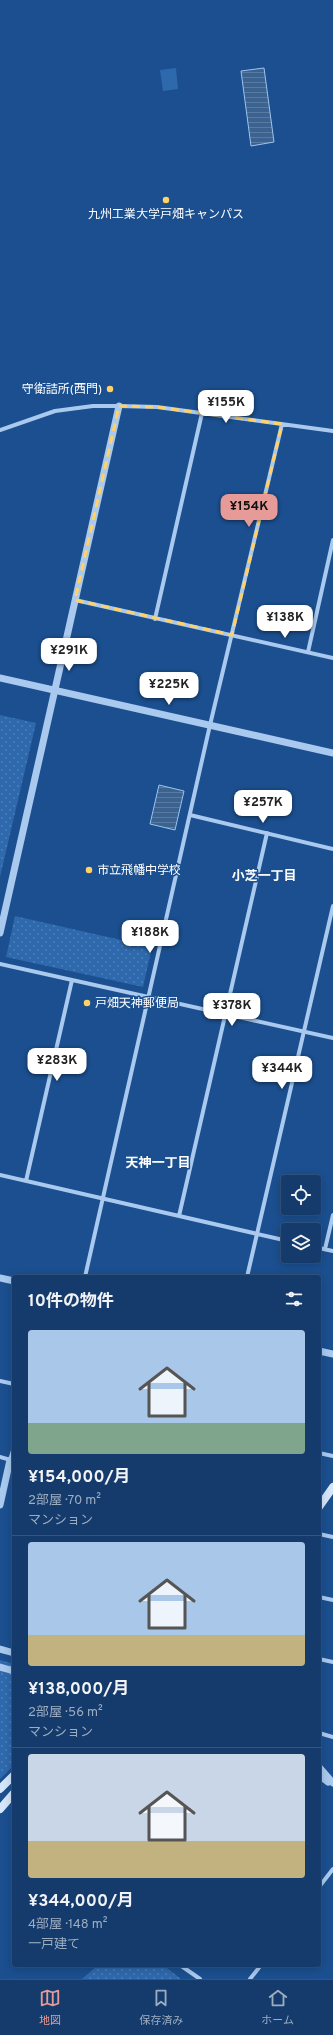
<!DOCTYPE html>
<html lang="ja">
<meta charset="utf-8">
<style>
body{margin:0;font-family:Overpass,"Noto Sans JP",sans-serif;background:#1d4271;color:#f1f3f6;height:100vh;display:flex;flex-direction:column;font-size:15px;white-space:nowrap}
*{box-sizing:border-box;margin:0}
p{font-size:13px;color:#9dadc1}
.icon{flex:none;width:22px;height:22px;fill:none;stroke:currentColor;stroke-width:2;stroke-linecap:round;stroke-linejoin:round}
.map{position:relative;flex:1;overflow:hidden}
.details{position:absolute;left:12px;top:1275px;width:309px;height:692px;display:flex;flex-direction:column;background:#143b6b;border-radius:4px;box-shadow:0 2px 10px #0003,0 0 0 1px #33557e}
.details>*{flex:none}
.buttons{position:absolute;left:281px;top:1175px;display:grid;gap:8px}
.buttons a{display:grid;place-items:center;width:40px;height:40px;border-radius:4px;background:#143b6b;box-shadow:0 2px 10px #0003,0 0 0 1px #33557e;font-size:20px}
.price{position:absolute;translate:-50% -34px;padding:0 9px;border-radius:8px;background:#fff;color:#222;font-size:13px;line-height:26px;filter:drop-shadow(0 1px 2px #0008)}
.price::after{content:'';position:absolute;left:50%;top:24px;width:12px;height:9px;margin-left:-6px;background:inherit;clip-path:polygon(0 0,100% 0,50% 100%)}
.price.on{background:#e69b98;color:#111}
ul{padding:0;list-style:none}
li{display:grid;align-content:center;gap:8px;height:212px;padding:0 16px}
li+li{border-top:1px solid #33557e}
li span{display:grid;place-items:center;height:124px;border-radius:4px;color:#555}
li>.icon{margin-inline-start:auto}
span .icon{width:72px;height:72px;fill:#fffc;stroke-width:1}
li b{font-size:17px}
h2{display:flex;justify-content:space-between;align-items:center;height:48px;padding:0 16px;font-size:17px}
.tab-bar{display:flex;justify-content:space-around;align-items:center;height:56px;border-top:1px solid #33557e;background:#143b6b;font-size:11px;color:#9dadc1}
.tab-bar a{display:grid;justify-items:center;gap:2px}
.tab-bar .on{color:#e69b98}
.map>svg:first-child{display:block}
</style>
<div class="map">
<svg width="333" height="1979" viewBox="0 0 333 1979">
<defs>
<pattern id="park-dots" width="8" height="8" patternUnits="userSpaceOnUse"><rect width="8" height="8" fill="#2e69ad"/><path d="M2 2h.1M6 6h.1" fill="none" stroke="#4d80b9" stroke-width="1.8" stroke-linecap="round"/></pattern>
<pattern id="water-rules" width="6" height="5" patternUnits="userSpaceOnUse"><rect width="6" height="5" fill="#3c6290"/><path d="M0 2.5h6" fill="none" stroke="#597aa1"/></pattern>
</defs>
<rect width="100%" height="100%" fill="#1b4f8f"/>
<path fill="url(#park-dots)" d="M0,715l36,8 -36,154z
M15,916l137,31 -9,40 -137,-30z
M0,1660l14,4v101l-14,14z
M98,1965h65l18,14h-99z"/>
<path fill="#2e69ad" d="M176,68l2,21 -15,2 -3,-21z"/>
<path fill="url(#water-rules)" stroke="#9cc4f0" d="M264,68l10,74 -23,4 -10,-75z
M159,785l25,6 -9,39 -25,-6z"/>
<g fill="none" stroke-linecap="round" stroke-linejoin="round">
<path stroke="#a9c9ee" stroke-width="4" d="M0,430l55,-19 38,-5h26l38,1 176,24
M75,600l258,58
M155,619l47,-206
M308,652l25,-112
M190,815l143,34
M0,964l333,74
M0,1175l288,66
M26,1181l46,-201
M179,1216l88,-383
M314,1247l19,4
M325,1249l8,-34
M85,1277l125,-552 72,-301
M247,1277l86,-371
M0,1381l14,3
M319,1453l14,3
M0,1457l14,4
M10,1460l4,-13
M319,1534l14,3
M319,1597l14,3
M319,1659l14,3
M319,1733l14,4
M319,1887l14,-18
M180,1965l20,14
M250,1979l11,-14"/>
<path stroke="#a9c9ee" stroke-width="7" d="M0,678l333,75
M0,933l119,-527
M0,1278l14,3
M319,1351l14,3
M0,1505l10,-45
M0,1649l14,4
M0,1667l14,4
M319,1767l14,16
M319,1775l9,7"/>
<path stroke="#d6e6fa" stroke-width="8" d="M319,1507l14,-20
M0,1789l14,-14
M0,1809l14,-16"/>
</g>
<path fill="none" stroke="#ffd166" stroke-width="3" stroke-dasharray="8 5" stroke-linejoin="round" d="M119,406l38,1 125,17 -50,211 -157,-35z"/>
<g fill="#ffd166" stroke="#1b4f8f" stroke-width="1.5">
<circle cx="166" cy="200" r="4"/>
<circle cx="110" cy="389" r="4"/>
<circle cx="89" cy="870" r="4"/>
<circle cx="87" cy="1003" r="4"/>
</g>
<g text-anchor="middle" stroke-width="3" stroke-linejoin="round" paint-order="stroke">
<g font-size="12" fill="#fff" stroke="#1b4f8f" text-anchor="start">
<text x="166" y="218" text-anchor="middle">九州工業大学戸畑キャンパス</text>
<text x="102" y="393" text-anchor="end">守衛詰所(西門)</text>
<text x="97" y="874">市立飛幡中学校</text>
<text x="95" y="1007">戸畑天神郵便局</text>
</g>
<g font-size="13" font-weight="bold" fill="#fff" stroke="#1b4f8f">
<text x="264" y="880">小芝一丁目</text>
<text x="158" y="1167">天神一丁目</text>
</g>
</g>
</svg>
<div class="buttons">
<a><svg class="icon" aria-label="locate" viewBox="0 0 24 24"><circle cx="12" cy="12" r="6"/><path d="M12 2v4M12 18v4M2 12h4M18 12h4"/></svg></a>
<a><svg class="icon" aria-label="layers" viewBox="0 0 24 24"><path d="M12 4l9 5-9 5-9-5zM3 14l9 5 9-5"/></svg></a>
</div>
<b class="price" style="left:226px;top:424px">¥155K</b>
<b class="price on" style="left:249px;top:528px">¥154K</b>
<b class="price" style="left:285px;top:639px">¥138K</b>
<b class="price" style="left:69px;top:672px">¥291K</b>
<b class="price" style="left:169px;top:706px">¥225K</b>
<b class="price" style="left:263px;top:824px">¥257K</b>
<b class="price" style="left:150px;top:954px">¥188K</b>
<b class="price" style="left:232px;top:1027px">¥378K</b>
<b class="price" style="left:57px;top:1082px">¥283K</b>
<b class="price" style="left:282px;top:1090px">¥344K</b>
<section class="details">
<h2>10件の物件<svg class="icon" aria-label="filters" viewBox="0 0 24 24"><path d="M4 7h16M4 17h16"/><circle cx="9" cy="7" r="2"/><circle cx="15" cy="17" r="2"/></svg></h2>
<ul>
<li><span style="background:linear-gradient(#a9c7e8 75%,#7fa58c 0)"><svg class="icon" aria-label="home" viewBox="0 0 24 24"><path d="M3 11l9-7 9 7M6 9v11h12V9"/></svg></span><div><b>¥154,000/月</b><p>2部屋 · 70 m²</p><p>マンション</p></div></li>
<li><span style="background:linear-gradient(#a9c7e8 75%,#c2b280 0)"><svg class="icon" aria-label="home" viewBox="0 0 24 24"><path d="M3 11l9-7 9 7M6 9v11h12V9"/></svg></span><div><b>¥138,000/月</b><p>2部屋 · 56 m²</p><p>マンション</p></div></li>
<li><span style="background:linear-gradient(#c9d6e8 70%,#c2b280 0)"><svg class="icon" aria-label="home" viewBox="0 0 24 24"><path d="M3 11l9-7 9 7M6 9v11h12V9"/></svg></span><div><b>¥344,000/月</b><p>4部屋 · 148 m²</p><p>一戸建て</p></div></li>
</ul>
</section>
</div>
<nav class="tab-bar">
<a class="on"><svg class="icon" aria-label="map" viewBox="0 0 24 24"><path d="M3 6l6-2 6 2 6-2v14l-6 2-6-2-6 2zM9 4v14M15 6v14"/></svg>地図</a>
<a><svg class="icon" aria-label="saved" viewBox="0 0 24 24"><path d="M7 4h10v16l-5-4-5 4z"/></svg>保存済み</a>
<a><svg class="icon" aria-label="home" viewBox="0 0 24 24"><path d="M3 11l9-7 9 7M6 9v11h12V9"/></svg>ホーム</a>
</nav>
